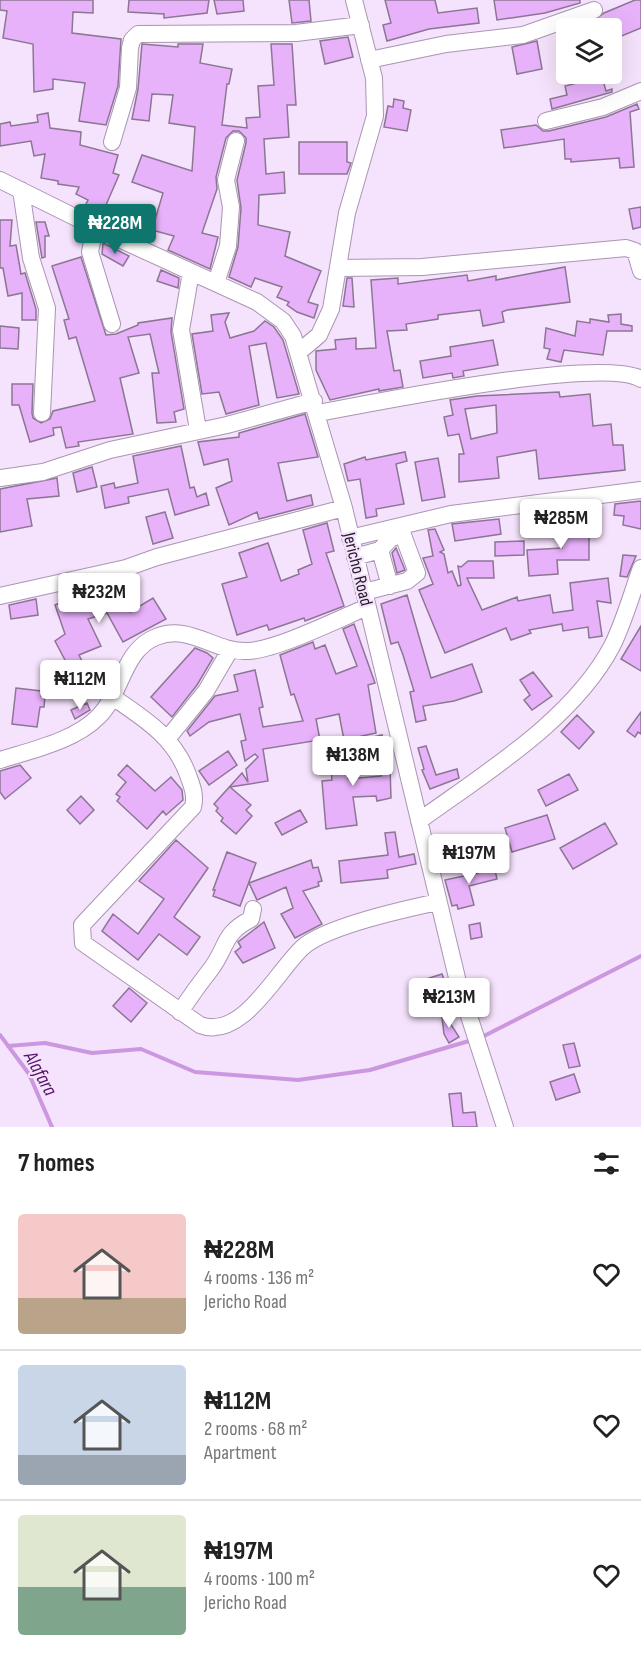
<!DOCTYPE html>
<meta charset="utf-8">
<style>
body{margin:0;font-family:"Sofia Sans Condensed",sans-serif;background:#f6f6f6;color:#222;height:100vh;display:flex;flex-direction:column;font-size:22px;white-space:nowrap}
*{box-sizing:border-box;margin:0}
p{font-size:20px;color:#767676}
.icon{flex:none;width:33px;height:33px;fill:none;stroke:currentColor;stroke-width:2;stroke-linecap:round;stroke-linejoin:round}
.map{position:relative;height:1127px;overflow:hidden}
.details{display:flex;flex-direction:column;background:#fff;flex:1}
.details>*{flex:none}
.fabs{position:absolute;left:556px;top:18px;display:grid;gap:12px}
.fabs a{display:grid;place-items:center;width:66px;height:66px;border-radius:6px;background:#fff;box-shadow:0 6px 24px #0002;font-size:30px}
.price{position:absolute;translate:-50% -51px;padding:0 14px;border-radius:6px;background:#fff;color:#222;font-size:20px;line-height:39px;filter:drop-shadow(0 2px 3px #0008)}
.price::after{content:'';position:absolute;left:50%;top:36px;width:18px;height:14px;margin-left:-9px;background:inherit;clip-path:polygon(0 0,100% 0,50% 100%)}
.price.on{background:#0f766e;color:#fff}
ul{padding:0;list-style:none}
li{display:flex;align-items:center;gap:18px;height:150px;padding:0 18px}
li+li{border-top:2px solid #e0e0e0}
li span{display:grid;place-items:center;flex:none;width:168px;height:120px;border-radius:6px;color:#555}
li>.icon{margin-inline-start:auto}
span .icon{width:72px;height:72px;fill:#fffc;stroke-width:1}
li b{font-size:26px}
h2{display:flex;justify-content:space-between;align-items:center;height:72px;padding:0 18px;font-size:26px}
.map>svg:first-child{display:block}
</style>
<div class="map">
<svg width="641" height="1127" viewBox="0 0 641 1127">
<rect width="100%" height="100%" fill="#f5e2fc"/>
<g fill="none" stroke-linecap="round" stroke-linejoin="round">
<path stroke="#cb97de" stroke-width="4" d="M0,1035l29,39 23,53
M484,1036l157,-80
M8,1046l37,-3 47,10 49,-4 54,23 103,8 72,-10 99,-29"/>
</g>
<path fill="#e8b2fb" stroke="#8b7693" stroke-width="1.5" fill-rule="evenodd" d="M0,0h93v13l-20,-1 -1,21 49,6 -3,47 -12,39 -27,-4 6,-38 -32,-4v10l-19,3 -1,-48 -30,-6 4,-27 -7,-1z
M129,0h80l-2,13 -43,5v-4l-36,-2z
M214,0h29l1,11 -27,3z
M289,0h20l2,21 -19,2z
M385,0h50l3,13 39,-5 2,15 -50,6 -42,12 -4,-16 8,-2z
M494,0h86v3l-35,10 -48,7z
M635,0h6v28l-29,12v-12h-16l-3,-7 11,-8z
M348,37l5,20 -28,7 -5,-23z
M537,41l5,28 -25,5 -5,-27z
M142,44l36,3v-3h25l-3,19 32,6 -3,15h-2l-5,41 25,3 -1,-10 14,-1 -2,-31 16,-1 -3,-41h21l4,61h-9l2,32 -25,2 2,35 18,-2 1,21 -26,2 -1,30 32,7 -5,24 36,15 -13,31 10,3 -4,13 -17,-6 -10,-7 2,-3 -12,-5 5,-10 -27,-9 -4,9 -22,-10 9,-30 3,-39 -4,-28 9,-37v-5l-7,-7h-6l-7,7 -10,39 1,12 -15,44 16,4 -8,32 -42,-19 6,-14 -22,-6 11,-37 -31,-11 10,-27 50,16 3,-44 -26,-4 4,-28 -21,-1 -3,27 -17,-2 6,-30z
M602,77l4,14 6,-2v3l-60,17 -2,-10 17,-4 -2,-9z
M394,99l10,2 -1,7 8,2 -4,21 -23,-4 4,-21 5,1z
M637,104l2,5 -9,3 4,55 -14,1 -1,-10 -48,4v-3h-6l-1,-20 -60,9 -3,-18 35,-5 7,6h6l57,-14z
M48,113l2,15 31,4 -1,13 38,10 -5,18 6,2 -13,30 38,13 -5,14 -23,-8 1,-4 -32,-14 3,-6 -12,-6 3,-7 -21,-3v-3l-17,-3 4,-24 -11,2 -3,-15 -31,5v-22l10,-2 1,4 27,-4 -1,-7z
M299,142h48v20l4,1 -4,11h-48z
M641,207v20l-8,2 -4,-20z
M0,220h12l-2,26 6,-1 5,29 4,-1 11,36v11h-14v-27l-14,3 -5,-28h-3z
M36,222h9l4,14h-4v21l-3,1z
M103,243l26,13 -6,10 -21,-12z
M81,257l25,78 10,-1 22,-9v-2l34,-5 -1,14 13,77 -10,3 2,10 -19,1 -5,-50h7l-9,-39 -22,3 11,36 -19,5 13,56 -55,8 1,4 -13,2 -5,-21 -8,1 1,7 -24,7 -11,-37h-7v-21h21l-1,29 1,5 8,5 9,-4 3,-8 42,-10 -19,-64 -7,2 -5,-19 5,-1 -17,-53z
M565,267l5,35 -63,8 -5,2 2,10 -21,4 -3,-16 -42,5v4l-32,5 1,6 -20,1 7,40 6,-1 3,17 -24,4v-2l-49,11 -14,-30v-19l20,-2 -1,-9 21,-2v11l20,-1 -5,-68 27,-2v6l69,-9 1,6 28,-5v4z
M161,270l18,8 -1,10 -21,-7z
M347,278h5l2,29 -11,-1z
M229,313l-4,9 5,16 24,-7 11,-10 9,6 9,13 16,54 -22,4 -11,-55 -17,3 10,59 -33,9 -7,-22 -17,2 -10,-60 21,-3 -2,-16z
M621,314v10l11,2v5h-25l-4,24 -39,-5 -3,12 -14,-3 3,-10 -6,-1 2,-20 29,8 2,-15 13,2v-4l19,3 -1,-7z
M0,326l19,2 -1,21 -18,-1z
M493,340l5,25 -35,6 1,5 -11,2 -1,-5 -29,5 -3,-17 31,-5 -1,-9z
M559,392l1,5 30,-3 3,32 18,-2 2,21h10l2,25 -86,9 -3,-29 -39,7 2,21 -40,4v-28h5l-5,-20 -11,2 -4,-19 9,-2 -3,-15 27,-4zM496,405l1,28 -26,6 -6,-30z
M305,414l13,43 -40,6 9,38 24,-6 2,10 -54,14 -2,-7 -28,13 -13,-37 16,-7 -4,-22 -24,6 -6,-23 41,-5v-4z
M181,446l9,42 4,-1 3,10 9,-4 3,12 -34,10 -7,-26 -40,8 1,6 -24,5 -4,-22 13,-3 1,5 23,-5 -5,-27z
M405,452l2,9 -11,3 8,40 -28,5 1,7 -11,2 -6,-39 -12,2 -4,-17 21,-7 1,3z
M438,458l7,39 -23,4 -7,-39z
M92,467l5,20 -20,5 -4,-19z
M57,478l2,18 -32,3 5,27 -32,6v-43z
M641,501v28l-18,-4 1,-9 -10,-1 1,-11z
M165,512l8,26 -20,6 -7,-27z
M499,519l2,15 -46,7 -3,-17z
M563,522h26v38h-32l1,14 -29,2 -2,-26 35,-2z
M327,523l7,28 -8,2 18,53 -39,15 -1,-3 -35,12 -2,-5 -30,10 -15,-51 25,-7 -8,-24 29,-10 13,38 18,-7 -1,-4 14,-6 -9,-34z
M435,529l9,21 -4,2 4,2 4,19 4,-2 6,15 3,-1 -3,-19 3,1 7,-6h25l1,17h-27l15,32 35,-13 1,4 32,-6 3,18 20,-3 -3,-27 38,-5 3,25 -14,-2 5,35 -13,2 -1,-11 -25,4 -1,-7 -33,6 2,3 -20,7 -5,-12 -61,25 -26,-63 14,-6 -10,-26 10,-2 -5,-26z
M524,541v14l-29,1v-14z
M396,548l9,22 -8,3 -5,-20z
M623,555l13,1 -9,21 -7,-1z
M92,589l5,14 22,-11 11,20 23,-14 13,21 -43,23 -16,-29 -19,6 13,27 -22,9 8,17 -13,5 -19,-36 10,-7 -10,-29 5,-2 -1,-3z
M407,595l24,83 41,-14 10,28 -28,9 -31,5 3,14 -10,2 -6,-30 4,-1 -11,-36 -5,-13 -7,2 -10,-40z
M36,599l2,16 -27,4 -2,-14z
M354,624l21,59 -7,2 8,48 -32,7 -5,-26 -23,5 4,21 -57,9 5,32 -38,6 21,18 -5,5 6,6 -16,18 -15,-13 2,-3 -7,-7 2,-3 -4,-4 28,-31 6,9 -2,-13 12,-12 -3,-3 -10,7 -4,-20 5,-1 -6,-26 -31,8 -19,14 -3,-5 28,-35 23,-5 -4,-16 21,-5 8,37 -4,1 4,19 40,-6 -9,-27 -3,1 -11,-40 33,-13 2,7 10,-4 11,29 21,-8 -14,-37z
M641,626v45l-20,-12z
M195,648l12,5 6,5 -16,27 -25,32 -21,-20z
M533,672l19,24 -20,14 -8,-10 6,-5 -10,-15z
M16,688l25,3v5h4l-1,11h-4l-3,20 -25,-3z
M87,703l3,7 -15,9 -4,-9z
M641,712v22l-3,-2 -3,5 -8,-6z
M577,715l17,17 -15,17 -18,-17z
M382,735l8,33 1,30 -14,3 -1,-5 -23,1 4,28 -31,4 -4,-48 10,-1 -3,-31 15,-2 4,32 33,-3 -8,-39z
M426,746l10,29 21,-6 2,9 -29,11 -8,-19 2,-1 -6,-21z
M228,751l9,14 -28,20 -10,-14z
M20,765l11,13 -26,21 -5,-7v-21z
M127,765l28,26 16,-14 11,13 1,10 -17,15 -3,-4 -16,18 -30,-28 3,-4 -4,-3 10,-12 -8,-7z
M569,774l9,16 -32,16 -8,-16z
M81,796l13,14 -14,14 -13,-14z
M300,810l7,12 -25,13 -7,-12z
M547,815l8,24 -43,13 -7,-24z
M605,823l12,21 -44,25 -13,-21z
M395,832l4,25 15,-3 2,10 -29,6 1,8 -47,5 -2,-22 49,-6 -3,-22z
M176,840l32,28 -34,49 26,20 -13,18 -28,-21 -21,26 -36,-29 11,-17 25,20 26,-35 -25,-18z
M227,852l29,11 -16,43 -27,-10 2,-6h-2z
M311,860l2,8 5,-1 4,14 -4,1 1,4 -16,5 19,33 -27,14 -14,-24 12,-6 -7,-21 -29,13 -8,-17z
M493,861l4,18 -28,7 5,19 -16,4 -1,-4 -5,1 -7,-26 33,-7 -1,-8z
M264,922l11,26 -32,15 -8,-11 6,-5 -3,-5z
M480,923l2,14 -11,2 -2,-14z
M442,974l6,16 -21,3 -4,-13z
M129,988l18,15 -16,19 -18,-16z
M441,1009l18,28 -10,6 -5,-9z
M574,1043l6,23 -11,2 -6,-23z
M574,1074l6,18 -24,8 -6,-18z
M461,1093l2,20 12,-1 2,15h-24l-4,-33z"/>
<g fill="none" stroke-linecap="round" stroke-linejoin="round">
<defs>
<path id="minor" d="M369,60l77,-16 77,-9 71,-25
M546,121l57,-14 38,-16
M112,142l16,-54 2,-40 2,-8 6,-6 158,-1 65,-8
M0,180l117,58 140,64 26,19 10,15 51,172 114,474 47,145
M21,190l10,68 16,50 -5,105
M95,227l-5,25 22,72
M338,268l84,-1 204,-19 9,3 6,20
M191,272l-10,58 17,100
M216,283l12,-37 3,-39 -5,-27 10,-39
M300,351l19,-16 12,-26 16,-96 28,-97 -1,-38 -20,-78
M318,413c55,-10 283,-57 323,-34
M0,478l43,-6 67,-22 117,-25 87,-24
M350,538l101,-24 190,-24
M380,550l10,36
M355,557l25,-7 11,-12 12,-3 14,38 -10,8 -43,11
M0,596l126,-28 31,-11 187,-49
M114,698c31,21 61,40 74,77 4,11 8,20 5,32l-111,118 1,18 117,82c42,16 76,-53 103,-78 24,-21 102,-38 135,-45
M168,738l38,-47 24,-41
M0,760c32,-10 75,-19 99,-44 23,-23 24,-66 57,-79 34,-14 59,16 92,14 28,-1 91,-32 119,-44
M419,821c66,-48 154,-101 193,-175 12,-24 20,-53 29,-78
M180,1012c10,-15 20,-29 31,-43 17,-23 11,-35 40,-50l2,-10"/>
</defs>
<use href="#minor" stroke="#aa95b2" stroke-width="18"/>
<use href="#minor" stroke="#fff" stroke-width="16"/>
</g>
<g text-anchor="middle" stroke-width="4.5" stroke-linejoin="round" paint-order="stroke">
<g font-size="18" fill="#231b26" stroke="#f5e2fc">
<text transform="translate(358 569) rotate(76)" y="6">Jericho Road</text>
</g>
<g font-size="20" font-style="italic" fill="#541268" stroke="#f5e2fc">
<text transform="translate(41 1073) rotate(61)" y="7">Alafara</text>
</g>
</g>
</svg>
<div class="fabs">
<a><svg class="icon" aria-label="layers" viewBox="0 0 24 24"><path d="M12 4l9 5-9 5-9-5zM3 14l9 5 9-5"/></svg></a>
</div>
<b class="price on" style="left:115px;top:255px">₦228M</b>
<b class="price" style="left:561px;top:550px">₦285M</b>
<b class="price" style="left:99px;top:624px">₦232M</b>
<b class="price" style="left:80px;top:711px">₦112M</b>
<b class="price" style="left:353px;top:787px">₦138M</b>
<b class="price" style="left:469px;top:885px">₦197M</b>
<b class="price" style="left:449px;top:1029px">₦213M</b>
</div>
<section class="details">
<h2>7 homes<svg class="icon" aria-label="filters" viewBox="0 0 24 24"><path d="M4 7h16M4 17h16"/><circle cx="9" cy="7" r="2"/><circle cx="15" cy="17" r="2"/></svg></h2>
<ul>
<li><span style="background:linear-gradient(#f6c9c9 70%,#b9a48a 0)"><svg class="icon" aria-label="home" viewBox="0 0 24 24"><path d="M3 11l9-7 9 7M6 9v11h12V9"/></svg></span><div><b>₦228M</b><p>4 rooms · 136 m²</p><p>Jericho Road</p></div><svg class="icon" aria-label="heart" viewBox="0 0 24 24"><path d="M12 20l-8-8c-3-5 5-10 8-4 3-6 11-1 8 4z"/></svg></li>
<li><span style="background:linear-gradient(#c9d6e8 75%,#9aa5b1 0)"><svg class="icon" aria-label="home" viewBox="0 0 24 24"><path d="M3 11l9-7 9 7M6 9v11h12V9"/></svg></span><div><b>₦112M</b><p>2 rooms · 68 m²</p><p>Apartment</p></div><svg class="icon" aria-label="heart" viewBox="0 0 24 24"><path d="M12 20l-8-8c-3-5 5-10 8-4 3-6 11-1 8 4z"/></svg></li>
<li><span style="background:linear-gradient(#dfe7d0 60%,#7fa58c 0)"><svg class="icon" aria-label="home" viewBox="0 0 24 24"><path d="M3 11l9-7 9 7M6 9v11h12V9"/></svg></span><div><b>₦197M</b><p>4 rooms · 100 m²</p><p>Jericho Road</p></div><svg class="icon" aria-label="heart" viewBox="0 0 24 24"><path d="M12 20l-8-8c-3-5 5-10 8-4 3-6 11-1 8 4z"/></svg></li>
</ul>
</section>
